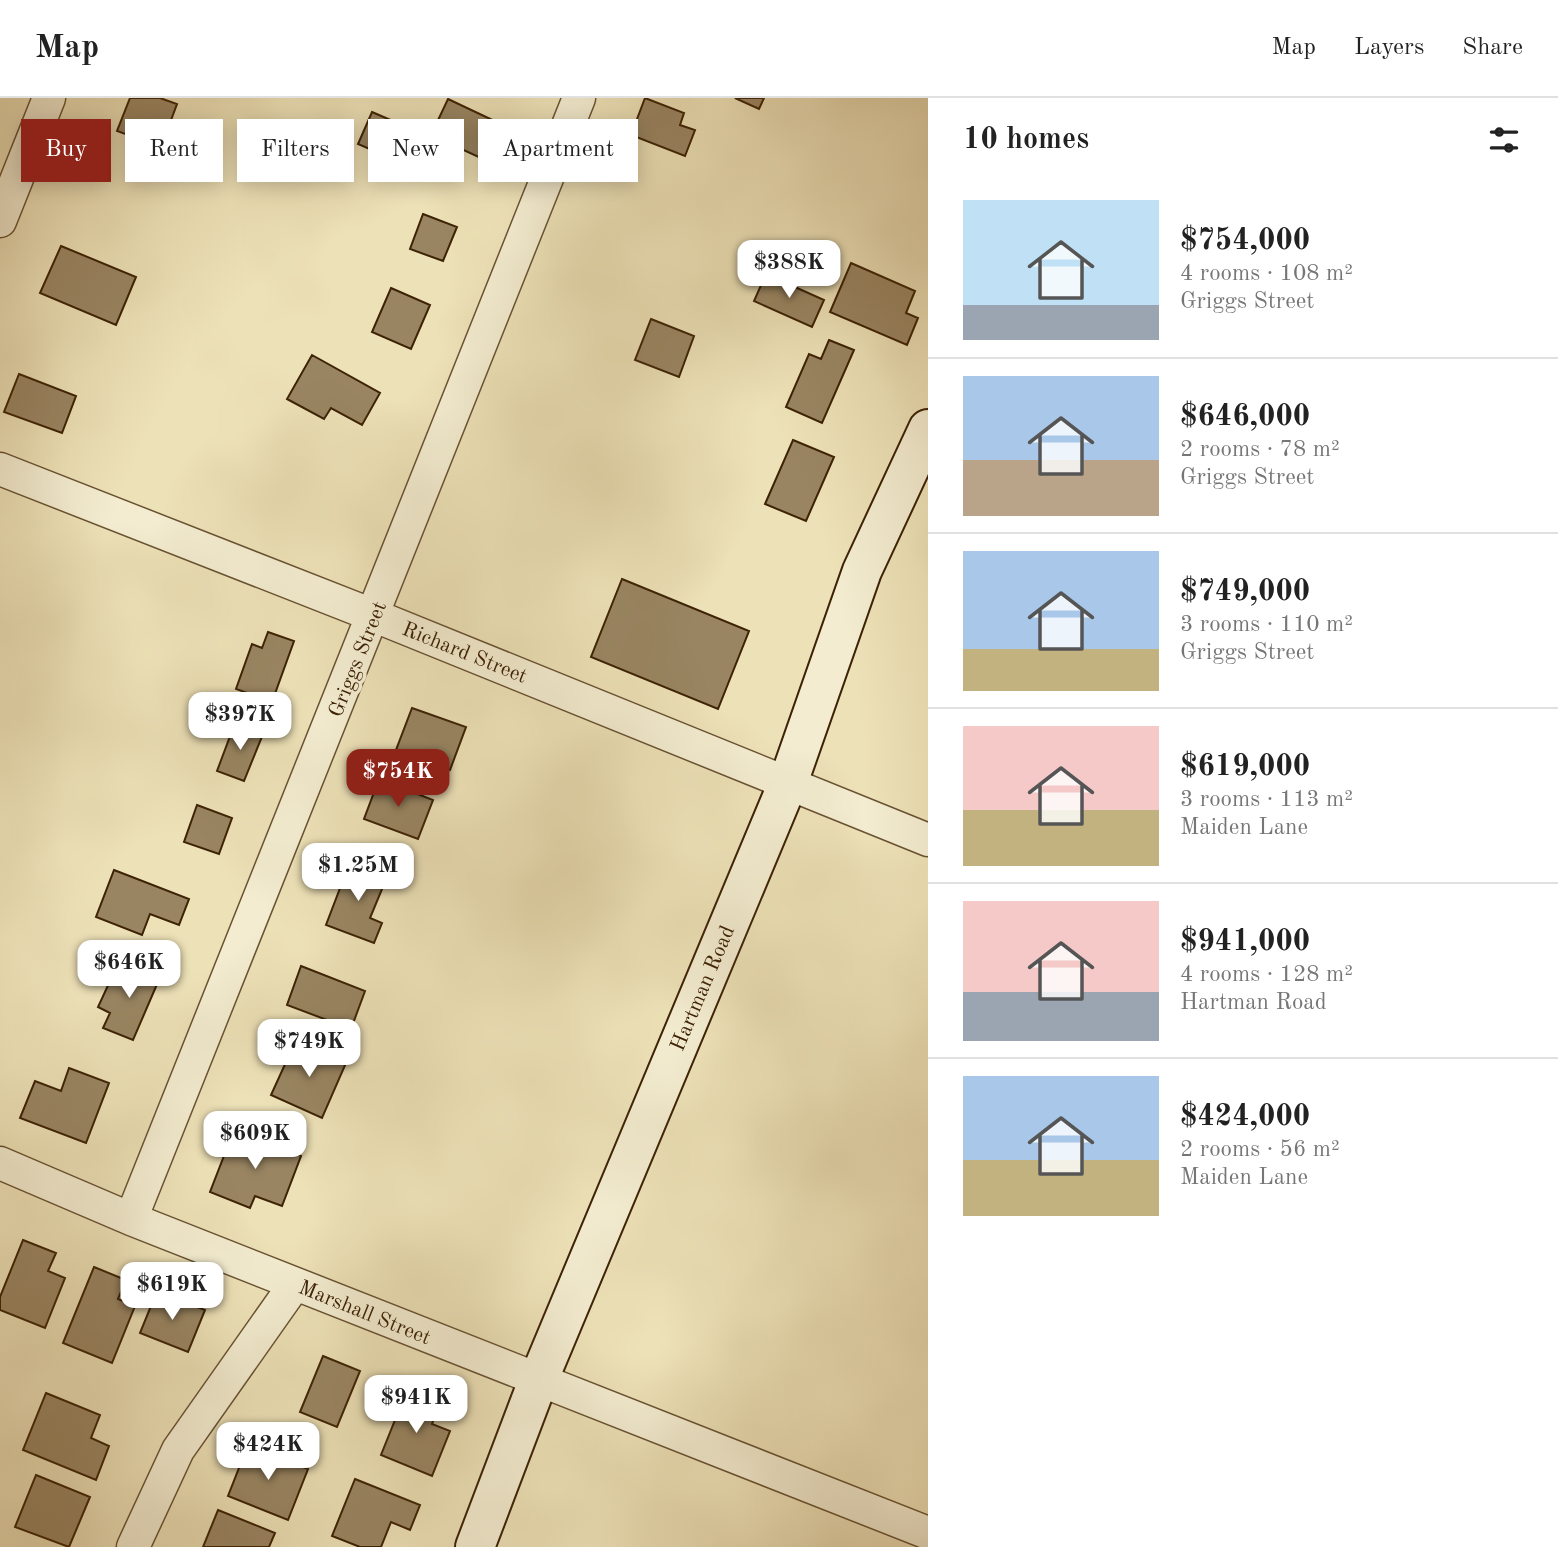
<!DOCTYPE html>
<meta charset="utf-8">
<style>
body{margin:0;font-family:"Old Standard TT",serif;background:#f2f2f2;color:#222;height:100vh;display:flex;flex-direction:column;font-size:26px;white-space:nowrap}
*{box-sizing:border-box;margin:0}
p{font-size:23px;color:#767676}
.icon{flex:none;width:38px;height:38px;fill:none;stroke:currentColor;stroke-width:2;stroke-linecap:round;stroke-linejoin:round}
.map{position:relative;flex:1;overflow:hidden}
.side{display:flex;flex-direction:column;background:#fff;width:630px}
.side>*{flex:none}
.hud{position:absolute;left:21px;top:21px;width:665px;height:63px;display:flex;gap:14px}
.price{position:absolute;translate:-50% -60px;padding:0 16px;border-radius:14px;background:#fff;color:#222;font-size:23px;line-height:46px;filter:drop-shadow(0 2px 4px #0008)}
.price::after{content:'';position:absolute;left:50%;top:42px;width:21px;height:16px;margin-left:-10px;background:inherit;clip-path:polygon(0 0,100% 0,50% 100%)}
.price.on{background:#8f2418;color:#fff}
ul{padding:0;list-style:none}
li{display:flex;align-items:center;gap:21px;height:175px;padding:0 35px}
li+li{border-top:2px solid #e0e0e0}
li span{display:grid;place-items:center;flex:none;width:196px;height:140px;border-radius:0px;color:#555}
li>.icon{margin-inline-start:auto}
span .icon{width:84px;height:84px;fill:#fffc;stroke-width:1}
li b{font-size:30px}
h2{display:flex;justify-content:space-between;align-items:center;height:84px;padding:0 35px;font-size:30px}
.chip{padding:0 24px;border-radius:0px;background:#fff;box-shadow:0 4px 18px #0003;font-size:24px;line-height:63px}
.chip.on{background:#8f2418;color:#fff}
header{display:flex;align-items:center;gap:42px;box-sizing:border-box;height:98px;padding:0 35px;background:#fff;border-bottom:2px solid #e0e0e0}
header strong{font-size:33px}
nav{display:flex;gap:38px;margin-inline-start:auto;font-size:24px}
main{display:flex;flex:1;min-height:0}
.map>svg:first-child{display:block}
</style>
<header>
<strong>Map</strong>
<nav><a>Map</a><a>Layers</a><a>Share</a></nav>
</header>
<main>
<div class="map">
<svg width="928" height="1449" viewBox="0 0 928 1449">
<rect width="100%" height="100%" fill="#ede1b7"/>
<filter id="stains"><feTurbulence type="fractalNoise" baseFrequency=".00286" numOctaves="4"/><feColorMatrix values="0 0 0 0 .2 0 0 0 0 .09 0 0 0 0 .02 0 0 0 .5 -.17"/></filter>
<radialGradient id="worn" r=".72"><stop offset=".6" stop-color="#630" stop-opacity="0"/><stop offset="1" stop-color="#630" stop-opacity=".3"/></radialGradient>
<path fill="#998562" stroke="#3d2205" stroke-width="2" d="M130,0h30l17,6 -16,43 -44,-16z
M645,0l39,15 -4,12 15,5 -10,26 -54,-21z
M735,0h29l-5,11z
M448,1l53,25 -16,36 -54,-25z
M372,14l58,25 -14,32 -58,-25z
M423,116l34,13 -14,34 -33,-12z
M61,148l75,31 -20,48 -76,-32z
M851,165l64,28 -9,22 12,5 -11,27 -77,-33z
M766,176l58,26 -12,27 -58,-26z
M391,190l39,17 -19,44 -39,-17z
M651,221l43,17 -15,41 -44,-17z
M829,242l25,10 -32,73 -36,-16 23,-53 12,5z
M312,257l68,38 -18,32 -31,-17 -7,11 -37,-20z
M19,276l57,22 -14,37 -58,-21z
M793,342l41,17 -28,64 -41,-17z
M622,481l127,52 -31,78 -127,-52z
M268,534l26,9 -22,61 -36,-13 16,-45 10,4z
M412,610l54,19 -16,43 -54,-20z
M235,625l28,11 -19,47 -27,-10z
M379,681l54,21 -15,39 -54,-20z
M197,707l35,13 -13,36 -35,-12z
M350,764l37,15 -17,41 12,5 -8,20 -48,-18z
M114,772l75,29 -10,26 -29,-11 -8,21 -46,-18z
M128,863l33,14 -28,65 -30,-12 7,-15 -12,-6 12,-26 8,3z
M301,868l64,25 -14,38 -64,-24z
M296,942l50,23 -24,55 -51,-23z
M69,970l40,15 -23,60 -66,-25 15,-37 26,10z
M234,1032l67,26 -19,50 -27,-10 -5,12 -40,-16z
M23,1142l33,13 -8,18 17,7 -20,50 -45,-18v-13z
M94,1169l32,13 -8,19 17,7 -23,57 -49,-20z
M157,1193l48,19 -17,42 -48,-19z
M323,1258l37,15 -23,56 -37,-15z
M407,1292l33,14 -8,20 18,7 -18,45 -51,-21z
M46,1295l54,22 -9,23 18,8 -13,34 -73,-30z
M248,1347l60,24 -20,51 -60,-24z
M36,1377l54,22 -21,50 -54,-20z
M355,1381l65,26 -10,25 -19,-8 -10,25h-21l-28,-11z
M218,1412l57,23 -6,14h-66z"/>
<g fill="none" stroke-linecap="round" stroke-linejoin="round">
<defs>
<path id="street" d="M0,123l49,-123
M0,371l375,147 553,224
M0,1065l131,56 797,314
M131,1121l448,-1121
M133,1449l45,-97 117,-166"/>
<path id="secondary" d="M475,1449l63,-166 250,-598 74,-212 66,-142"/>
</defs>
<use href="#street" stroke="#695232" stroke-width="35"/>
<use href="#secondary" stroke="#3d2205" stroke-width="42"/>
<use href="#street" stroke="#f3ecd0" stroke-width="32"/>
<use href="#secondary" stroke="#f3ecd0" stroke-width="38"/>
</g>
<g text-anchor="middle" stroke-width="7" stroke-linejoin="round" paint-order="stroke">
<g font-size="21" fill="#3d2205" stroke="#f3ecd0">
<text transform="translate(465 554) rotate(22)" y="7">Richard Street</text>
<text transform="translate(357 561) rotate(-68)" y="7">Griggs Street</text>
<text transform="translate(702 890) rotate(-67)" y="7">Hartman Road</text>
<text transform="translate(365 1214) rotate(22)" y="7">Marshall Street</text>
</g>
</g>
<rect width="100%" height="100%" filter="url(#stains)"/>
<rect width="100%" height="100%" fill="url(#worn)"/>
</svg>
<b class="price" style="left:789px;top:202px">$388K</b>
<b class="price" style="left:240px;top:654px">$397K</b>
<b class="price on" style="left:398px;top:711px">$754K</b>
<b class="price" style="left:358px;top:805px">$1.25M</b>
<b class="price" style="left:129px;top:902px">$646K</b>
<b class="price" style="left:309px;top:981px">$749K</b>
<b class="price" style="left:255px;top:1073px">$609K</b>
<b class="price" style="left:172px;top:1224px">$619K</b>
<b class="price" style="left:416px;top:1337px">$941K</b>
<b class="price" style="left:268px;top:1384px">$424K</b>
<div class="hud">
<a class="chip on">Buy</a>
<a class="chip">Rent</a>
<a class="chip">Filters</a>
<a class="chip">New</a>
<a class="chip">Apartment</a>
</div>
</div>
<section class="side">
<h2>10 homes<svg class="icon" aria-label="filters" viewBox="0 0 24 24"><path d="M4 7h16M4 17h16"/><circle cx="9" cy="7" r="2"/><circle cx="15" cy="17" r="2"/></svg></h2>
<ul>
<li><span style="background:linear-gradient(#bfe0f5 75%,#9aa5b1 0)"><svg class="icon" aria-label="home" viewBox="0 0 24 24"><path d="M3 11l9-7 9 7M6 9v11h12V9"/></svg></span><div><b>$754,000</b><p>4 rooms · 108 m²</p><p>Griggs Street</p></div></li>
<li><span style="background:linear-gradient(#a9c7e8 60%,#b9a48a 0)"><svg class="icon" aria-label="home" viewBox="0 0 24 24"><path d="M3 11l9-7 9 7M6 9v11h12V9"/></svg></span><div><b>$646,000</b><p>2 rooms · 78 m²</p><p>Griggs Street</p></div></li>
<li><span style="background:linear-gradient(#a9c7e8 70%,#c2b280 0)"><svg class="icon" aria-label="home" viewBox="0 0 24 24"><path d="M3 11l9-7 9 7M6 9v11h12V9"/></svg></span><div><b>$749,000</b><p>3 rooms · 110 m²</p><p>Griggs Street</p></div></li>
<li><span style="background:linear-gradient(#f6c9c9 60%,#c2b280 0)"><svg class="icon" aria-label="home" viewBox="0 0 24 24"><path d="M3 11l9-7 9 7M6 9v11h12V9"/></svg></span><div><b>$619,000</b><p>3 rooms · 113 m²</p><p>Maiden Lane</p></div></li>
<li><span style="background:linear-gradient(#f6c9c9 65%,#9aa5b1 0)"><svg class="icon" aria-label="home" viewBox="0 0 24 24"><path d="M3 11l9-7 9 7M6 9v11h12V9"/></svg></span><div><b>$941,000</b><p>4 rooms · 128 m²</p><p>Hartman Road</p></div></li>
<li><span style="background:linear-gradient(#a9c7e8 60%,#c2b280 0)"><svg class="icon" aria-label="home" viewBox="0 0 24 24"><path d="M3 11l9-7 9 7M6 9v11h12V9"/></svg></span><div><b>$424,000</b><p>2 rooms · 56 m²</p><p>Maiden Lane</p></div></li>
</ul>
</section>
</main>
